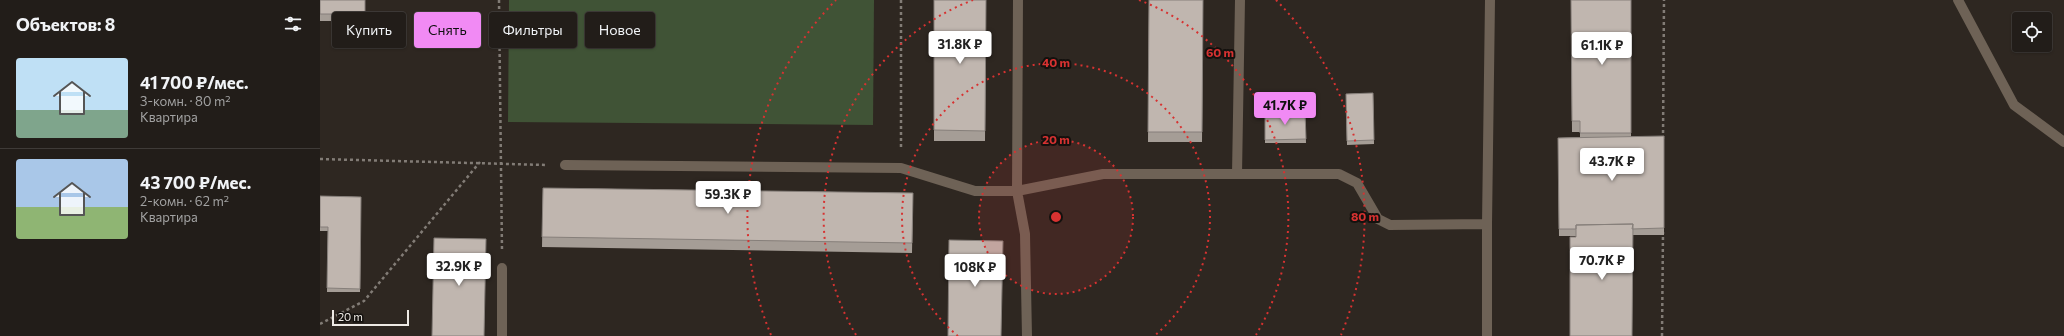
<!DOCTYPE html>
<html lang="ru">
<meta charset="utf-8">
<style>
body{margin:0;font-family:Commissioner,sans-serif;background:#2e2a26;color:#f1f3f6;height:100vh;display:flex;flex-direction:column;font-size:15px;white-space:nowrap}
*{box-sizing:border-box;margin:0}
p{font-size:13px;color:#a2a2a2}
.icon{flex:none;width:22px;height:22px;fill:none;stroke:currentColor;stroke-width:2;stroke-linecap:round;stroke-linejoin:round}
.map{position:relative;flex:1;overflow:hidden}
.details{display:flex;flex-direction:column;background:#221d19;width:320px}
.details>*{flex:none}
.guide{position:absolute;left:12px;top:12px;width:380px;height:36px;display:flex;gap:8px}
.buttons{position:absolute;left:1692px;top:12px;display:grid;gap:8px}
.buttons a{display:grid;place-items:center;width:40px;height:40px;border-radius:4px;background:#221d19;box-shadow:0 1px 3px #0004,0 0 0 1px #3f3b38;font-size:20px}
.scale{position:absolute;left:12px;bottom:10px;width:77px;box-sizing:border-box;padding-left:4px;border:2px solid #eeeae5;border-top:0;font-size:11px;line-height:14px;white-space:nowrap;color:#eeeae5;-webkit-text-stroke:3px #14110e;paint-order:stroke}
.price{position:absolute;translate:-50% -34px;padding:0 9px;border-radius:4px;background:#fff;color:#222;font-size:13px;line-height:26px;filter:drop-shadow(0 1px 2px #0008)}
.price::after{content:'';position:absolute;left:50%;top:24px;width:12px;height:9px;margin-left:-6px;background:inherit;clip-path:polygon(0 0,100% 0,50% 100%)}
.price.current{background:#f18af4;color:#111}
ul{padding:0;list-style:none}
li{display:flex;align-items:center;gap:12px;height:100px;padding:0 16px}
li+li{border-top:1px solid #3f3b38}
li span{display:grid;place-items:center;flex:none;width:112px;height:80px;border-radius:4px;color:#555}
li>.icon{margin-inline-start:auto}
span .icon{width:48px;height:48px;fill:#fffc;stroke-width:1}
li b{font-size:17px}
h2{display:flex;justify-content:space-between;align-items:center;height:48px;padding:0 16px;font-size:17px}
.pill{padding:0 14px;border-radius:4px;background:#221d19;box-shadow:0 1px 3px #0004,0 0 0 1px #3f3b38;font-size:14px;line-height:36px}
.pill.current{background:#f18af4;color:#111}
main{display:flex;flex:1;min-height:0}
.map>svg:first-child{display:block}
</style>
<main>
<section class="details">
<h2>Объектов: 8<svg class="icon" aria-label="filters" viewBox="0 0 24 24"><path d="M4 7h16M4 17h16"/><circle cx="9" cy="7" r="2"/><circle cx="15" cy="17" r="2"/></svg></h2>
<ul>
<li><span style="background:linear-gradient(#bfe0f5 65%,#7fa58c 0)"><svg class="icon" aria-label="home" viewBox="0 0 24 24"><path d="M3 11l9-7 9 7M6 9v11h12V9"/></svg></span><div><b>41 700 ₽/мес.</b><p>3-комн. · 80 m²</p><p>Квартира</p></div></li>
<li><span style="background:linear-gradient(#a9c7e8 60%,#8fb573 0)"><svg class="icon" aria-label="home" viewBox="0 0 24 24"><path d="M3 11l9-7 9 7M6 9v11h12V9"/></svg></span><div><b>43 700 ₽/мес.</b><p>2-комн. · 62 m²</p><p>Квартира</p></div></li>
</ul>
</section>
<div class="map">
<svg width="1744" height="336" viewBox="0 0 1744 336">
<rect width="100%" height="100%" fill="#2e2721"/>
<path fill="#405336" d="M189,0h365l-1,125 -365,-3z"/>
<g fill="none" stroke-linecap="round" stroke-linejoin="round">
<path stroke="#827c76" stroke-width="2.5" stroke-dasharray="3 3" stroke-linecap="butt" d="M179,0l3,251
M581,0v149
M1343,139l1,-139
M0,159l227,6
M0,324l44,-23 116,-139
M1342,336l1,-104"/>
<path stroke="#6e6256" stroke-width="10" d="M698,0l-1,191 8,43 2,102
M245,165l336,3 74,23h42l86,-17h236l18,9 21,36 12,6 97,-1
M917,174l3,-174
M182,336v-68
M1167,336v-112l3,-224"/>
<path stroke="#6e6256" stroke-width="10" d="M1638,0l56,105 50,37"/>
</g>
<path fill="#a59d96" d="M0,0h45v21h-45z
M614,0h52l-1,141h-51z
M829,0h54l-1,142h-54z
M1251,0h60v137l33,91v7h-31l-57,2v-1h-17l-1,-98 22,-1v-5h-8z
M1053,93l1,51 -27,1 -1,-51z
M945,112h40l1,31h-41z
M223,188l370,5 -1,60 -370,-6z
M0,196l41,1 -1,95h-33l1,-61h-8z"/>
<path fill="#c0b6af" stroke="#867f7a" d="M0,0h45v14h-45z
M614,0h52l-1,131 -51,-1z
M829,0h54l-1,132h-54z
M1251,0h60v133h-51v-12h-8z
M1053,93l1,47 -27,1 -1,-47z
M945,112h40l1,27 -41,1z
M1344,136v92l-32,1 1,-5 -57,1v4h-17l-1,-91z
M223,188l370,5 -1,50 -370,-6z
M0,196l41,1 -1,92 -33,-1 1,-61h-8z
M1313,224l-1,112h-62v-99h6v-12z
M114,238l52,1 -2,97h-52z
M629,240l54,1 -2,95h-53z"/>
<circle cx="736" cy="217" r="77" fill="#d73231" fill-opacity=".12"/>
<g fill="none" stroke="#d73231" stroke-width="2" stroke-dasharray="2 4">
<circle cx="736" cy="217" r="77"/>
<path d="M638 336A154 154 0 1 1 834 336"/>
<path d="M536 335A232 232 0 0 1 653 0M819 0A232 232 0 0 1 936 335"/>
<path d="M451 335A309 309 0 0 1 516 0M956 0A309 309 0 0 1 1021 335"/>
</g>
<circle cx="736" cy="217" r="6" fill="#d73231" stroke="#14110e" stroke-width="2"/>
<g font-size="12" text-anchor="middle" font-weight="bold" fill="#d73231" stroke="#14110e" stroke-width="4" stroke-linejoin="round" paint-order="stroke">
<text x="900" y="57">60 m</text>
<text x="736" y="67">40 m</text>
<text x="736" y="144">20 m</text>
<text x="1045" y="221">80 m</text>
</g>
</svg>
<div class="buttons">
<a><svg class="icon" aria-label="locate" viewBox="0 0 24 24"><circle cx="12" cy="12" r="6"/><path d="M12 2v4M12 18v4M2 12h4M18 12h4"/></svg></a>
</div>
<div class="scale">20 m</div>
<b class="price" style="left:640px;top:65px">31.8K ₽</b>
<b class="price" style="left:1282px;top:66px">61.1K ₽</b>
<b class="price current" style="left:965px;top:126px">41.7K ₽</b>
<b class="price" style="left:1292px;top:182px">43.7K ₽</b>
<b class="price" style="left:408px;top:215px">59.3K ₽</b>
<b class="price" style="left:1282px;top:281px">70.7K ₽</b>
<b class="price" style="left:139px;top:287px">32.9K ₽</b>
<b class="price" style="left:655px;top:288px">108K ₽</b>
<div class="guide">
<a class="pill">Купить</a>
<a class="pill current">Снять</a>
<a class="pill">Фильтры</a>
<a class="pill">Новое</a>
</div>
</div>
</main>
